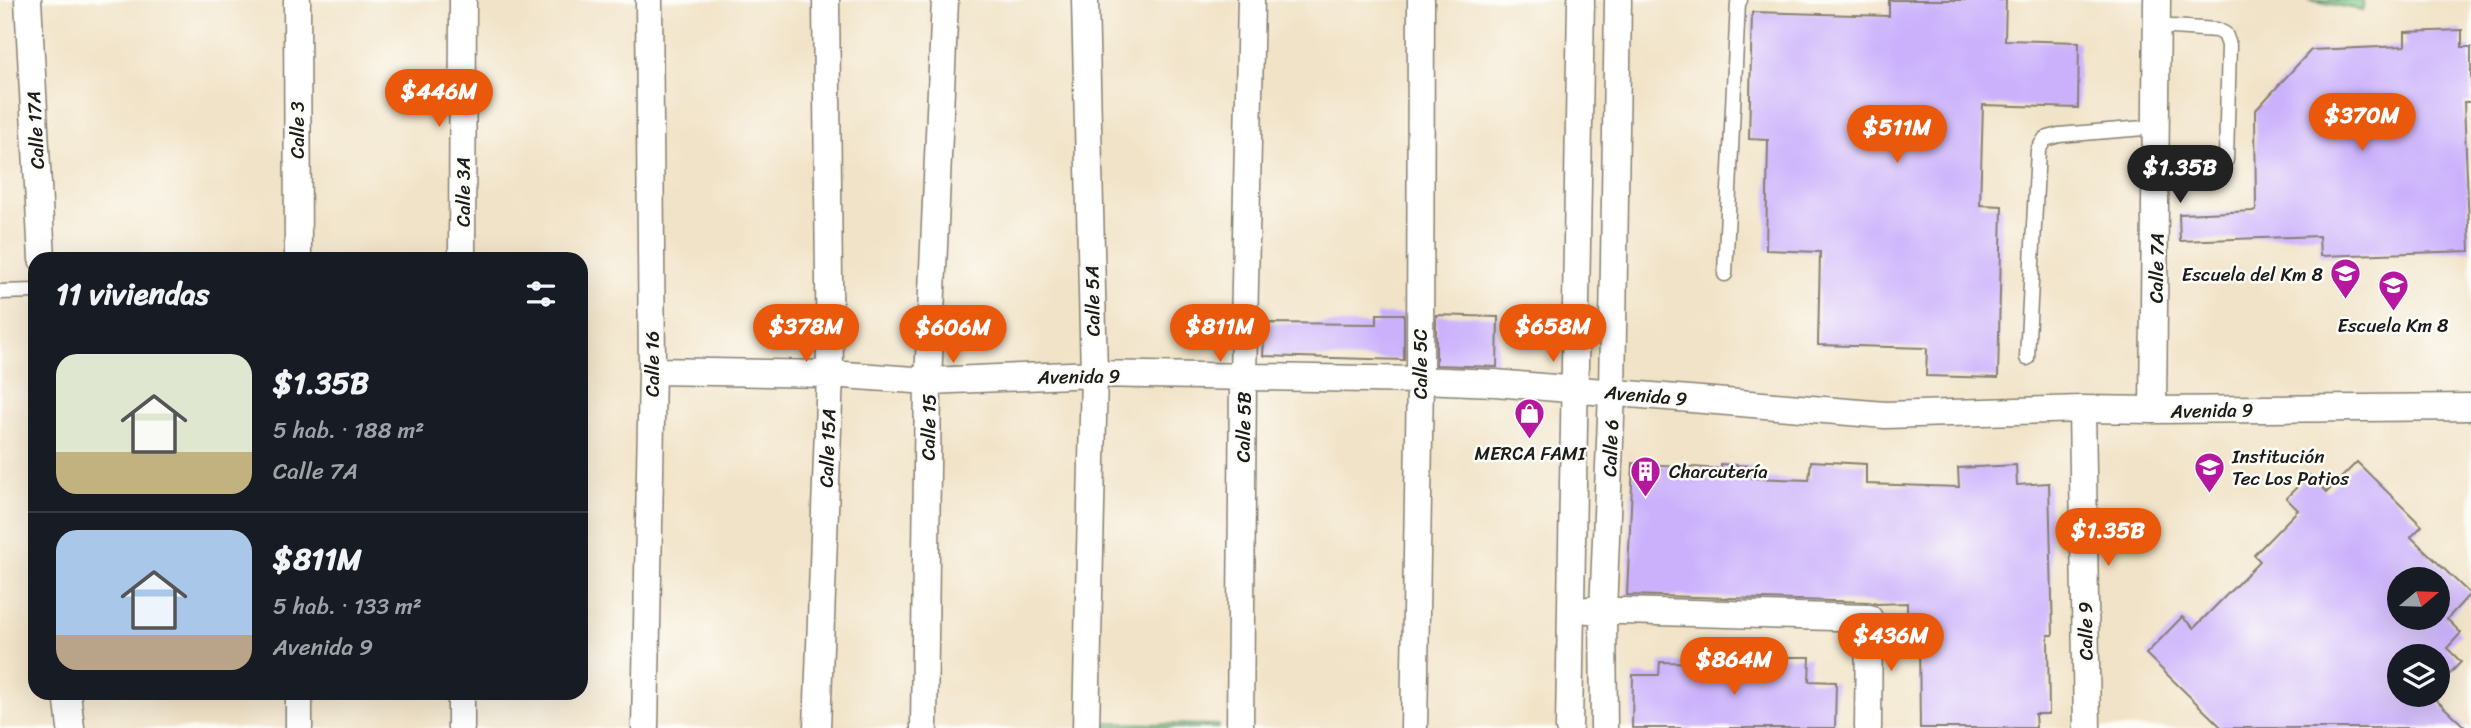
<!DOCTYPE html>
<html lang="es">
<meta charset="utf-8">
<style>
body{margin:0;font-family:Sriracha,sans-serif;background:#20242c;color:#f1f3f6;height:100vh;display:flex;flex-direction:column;font-size:26px;white-space:nowrap}
*{box-sizing:border-box;margin:0}
p{font-size:23px;color:#9ea1a6}
.icon{flex:none;width:38px;height:38px;fill:none;stroke:currentColor;stroke-width:2;stroke-linecap:round;stroke-linejoin:round}
.map{position:relative;flex:1;overflow:hidden}
.details{position:absolute;left:28px;top:252px;width:560px;height:448px;display:flex;flex-direction:column;background:#171b24;border-radius:21px;box-shadow:0 7px 28px #0002}
.details>*{flex:none}
.needle{width:46px;rotate:71deg}
.fabs{position:absolute;left:2387px;top:567px;display:grid;gap:14px}
.fabs a{display:grid;place-items:center;width:63px;height:63px;border-radius:50%;background:#171b24;box-shadow:0 7px 28px #0002;font-size:35px}
.price{position:absolute;translate:-50% -60px;padding:0 16px;border-radius:24px;background:#ea580c;color:#fff;font-size:23px;line-height:46px;filter:drop-shadow(0 2px 4px #0008)}
.price::after{content:'';position:absolute;left:50%;top:42px;width:21px;height:16px;margin-left:-10px;background:inherit;clip-path:polygon(0 0,100% 0,50% 100%)}
.price.active{background:#222;color:#fff}
ul{padding:0;list-style:none}
li{display:flex;align-items:center;gap:21px;height:175px;padding:0 28px}
li+li{border-top:2px solid #363941}
li span{display:grid;place-items:center;flex:none;width:196px;height:140px;border-radius:21px;color:#555}
li>.icon{margin-inline-start:auto}
span .icon{width:84px;height:84px;fill:#fffc;stroke-width:1}
li b{font-size:30px}
h2{display:flex;justify-content:space-between;align-items:center;height:84px;padding:0 28px;font-size:30px}
.map>svg:first-child{display:block}
</style>
<div class="map">
<svg width="2471" height="728" viewBox="0 0 2471 728">
<rect width="100%" height="100%" fill="#fdfcf7"/>
<filter id="ink" filterUnits="userSpaceOnUse"><feTurbulence type="fractalNoise" baseFrequency=".0143" numOctaves="2"/><feDisplacementMap in="SourceGraphic" scale="14" xChannelSelector="R" yChannelSelector="G"/><feConvolveMatrix kernelMatrix="1 2 1 2 8 2 1 2 1" color-interpolation-filters="sRGB"/></filter>
<filter id="wash" filterUnits="userSpaceOnUse"><feTurbulence type="fractalNoise" baseFrequency=".00686" numOctaves="4" result="noise"/><feDisplacementMap in="SourceGraphic" scale="28" xChannelSelector="R" yChannelSelector="G"/><feGaussianBlur stdDeviation="1.57" result="paint"/><feColorMatrix in="noise" values="0 0 0 0 0 0 0 0 0 0 0 0 0 0 0 0 0 1.4 0 .05"/><feComposite in="paint" operator="in"/></filter>
<g filter="url(#wash)">
<rect width="100%" height="100%" fill="#f1e3c7"/>
<path fill="#81cb88" stroke="#4e7452" stroke-width="2" d="M2309,0h54v10z
M1102,723l116,2v3h-117z"/>
<g id="blocks">
<path fill="#cbb1fc" fill-rule="evenodd" d="M1889,0h117l-1,40 74,2 -1,66 -95,-3 -3,100 22,1 -4,172 -72,-2 1,-28 -109,-3 2,-93 -54,-2 2,-110 -19,-1 3,-127 137,4z
M2462,30v17h9v55h-7l6,149 -150,5 -1,-20 -139,5 -1,-27 77,-3 -1,-100 56,-61 94,-4v-14z
M1377,314h27v46l-141,-4 2,-33 112,1z
M1436,315l62,2 -1,50 -61,-2z
M1811,461l55,3v20l93,3 -1,-19 58,-3 1,20 32,-2 4,152h-5l1,79h-14l1,14h-116l-1,-90h-12v-35l-30,1 -8,-2 -242,-7 6,-132 88,6v-5l31,2 -1,12 58,2z
M2357,462l65,64 -11,11 59,57 -23,25 14,14 -14,15 14,14 -23,24v-30h-39v39h32l35,33h-244l-76,-74 36,-37 12,11 66,-67 -6,-6 44,-45 -12,-12 23,-23 18,17zM2399,579h39v39h-39z
M1778,657h32l-1,24 27,1 -1,46h-203l1,-53h26l1,-13 118,2z"/>
</g>
</g>
<g filter="url(#ink)">
<use href="#blocks" fill-opacity="0" stroke="#868072" stroke-width="2"/>
<g fill="none" stroke-linecap="round" stroke-linejoin="round">
<defs>
<path id="service" d="M2157,177c23,-3 51,-2 69,-17l3,-115 -4,-11 -8,-4 -60,-4
M1725,274l13,-271 2,-3
M0,292l35,-1
M2027,358l11,-208 7,-11 14,-4 97,-8"/>
<path id="minor" d="M28,0l14,259
M297,0l1,259
M1085,0l9,374 -8,354
M462,259l1,-259
M652,371l178,3 98,7 166,-7 326,6 75,3 390,32 197,-6 71,1 318,-3
M2082,409l5,319
M2153,410l4,-410
M1588,610l281,8 -1,110
M67,693l4,35
M299,693v35
M461,728v-35
M645,728l7,-357 -3,-371
M817,728l13,-354 -4,-374
M924,728l4,-347 17,-381
M1240,728l3,-350 8,-378
M1414,728l6,-348 1,-380
M1569,728l12,-728
M1604,728l-1,-117 9,-218 6,-393"/>
</defs>
<use href="#service" stroke="#868072" stroke-width="17"/>
<use href="#minor" stroke="#868072" stroke-width="29"/>
<use href="#service" stroke="#fff" stroke-width="14"/>
<use href="#minor" stroke="#fff" stroke-width="26"/>
</g>
</g>
<defs>
<symbol id="school-pin" viewBox="-11 -11 22 30"><path d="M0 17L-7.5 6A9.5 9.5 0 1 1 7.5 6Z" fill="#b5179e" stroke="#fdfcf7"/><path d="M0-5L7-2L0 1L-7-2ZM-4 1L0 2.5L4 1V4Q0 6-4 4Z" fill="#fff"/></symbol>
<symbol id="shop-pin" viewBox="-11 -11 22 30"><path d="M0 17L-7.5 6A9.5 9.5 0 1 1 7.5 6Z" fill="#b5179e" stroke="#fdfcf7"/><path d="M-5-2.5h2.3a2.7 3.5 0 0 1 5.4 0H5L5.5 6h-11ZM-1.5-2.5h3a1.5 2.3 0 0 0-3 0Z" fill="#fff"/></symbol>
<symbol id="building-pin" viewBox="-11 -11 22 30"><path d="M0 17L-7.5 6A9.5 9.5 0 1 1 7.5 6Z" fill="#b5179e" stroke="#fdfcf7"/><path d="M-4-6H4V6H1V3H-1V6H-4ZM-2.5-4.3h1.7v1.8h-1.7ZM.8-4.3h1.7v1.8H.8ZM-2.5-1h1.7V.8h-1.7ZM.8-1h1.7V.8H.8Z" fill="#fff"/></symbol>
</defs>
<g fill-rule="evenodd">
<use href="#school-pin" x="2328" y="256" width="35" height="47"/>
<use href="#school-pin" x="2376" y="268" width="35" height="47"/>
<use href="#shop-pin" x="1512" y="396" width="35" height="47"/>
<use href="#school-pin" x="2192" y="450" width="35" height="47"/>
<use href="#building-pin" x="1628" y="454" width="35" height="47"/>
</g>
<g text-anchor="middle" stroke-width="5" stroke-linejoin="round" paint-order="stroke">
<g font-size="19" fill="#1c1c1c" stroke="#fdfcf7">
<text transform="translate(35 130) rotate(-93)" y="7">Calle 17A</text>
<text transform="translate(297 130) rotate(-90)" y="7">Calle 3</text>
<text transform="translate(463 192) rotate(-90)" y="7">Calle 3A</text>
<text transform="translate(2156 268) rotate(-89)" y="7">Calle 7A</text>
<text transform="translate(1092 301) rotate(-91)" y="7">Calle 5A</text>
<text transform="translate(652 364) rotate(-90)" y="7">Calle 16</text>
<text transform="translate(1420 364) rotate(-90)" y="7">Calle 5C</text>
<text transform="translate(1079 376) rotate(-1)" y="7">Avenida 9</text>
<text transform="translate(1646 395) rotate(5)" y="7">Avenida 9</text>
<text transform="translate(2212 410) rotate(-1)" y="7">Avenida 9</text>
<text transform="translate(928 427) rotate(-89)" y="7">Calle 15</text>
<text transform="translate(1243 427) rotate(-89)" y="7">Calle 5B</text>
<text transform="translate(827 448) rotate(-88)" y="7">Calle 15A</text>
<text transform="translate(1610 448) rotate(-88)" y="7">Calle 6</text>
<text transform="translate(2085 631) rotate(-91)" y="7">Calle 9</text>
</g>
<g font-size="19" fill="#1c1c1c" stroke="#fdfcf7">
<text x="2323" y="281" text-anchor="end">Escuela del Km 8</text>
<text x="2393" y="332">Escuela Km 8</text>
<text x="1530" y="460">MERCA FAMI</text>
<text x="2232" y="463" text-anchor="start">Institución<tspan x="2232" dy="22">Tec Los Patios</tspan></text>
<text x="1669" y="478" text-anchor="start">Charcutería</text>
</g>
</g>
</svg>
<div class="fabs">
<a><svg class="needle" viewBox="-14 -14 28 28"><path d="M0-13l5 13h-10z" fill="#e53935"/><path d="M0 13l5-13h-10z" fill="#9ea1a6"/></svg></a>
<a><svg class="icon" aria-label="layers" viewBox="0 0 24 24"><path d="M12 4l9 5-9 5-9-5zM3 14l9 5 9-5"/></svg></a>
</div>
<b class="price" style="left:439px;top:129px">$446M</b>
<b class="price" style="left:2362px;top:153px">$370M</b>
<b class="price" style="left:1897px;top:165px">$511M</b>
<b class="price active" style="left:2180px;top:205px">$1.35B</b>
<b class="price" style="left:806px;top:364px">$378M</b>
<b class="price" style="left:1220px;top:364px">$811M</b>
<b class="price" style="left:1553px;top:364px">$658M</b>
<b class="price" style="left:953px;top:365px">$606M</b>
<b class="price" style="left:2108px;top:568px">$1.35B</b>
<b class="price" style="left:1891px;top:673px">$436M</b>
<b class="price" style="left:1734px;top:697px">$864M</b>
<section class="details">
<h2>11 viviendas<svg class="icon" aria-label="filters" viewBox="0 0 24 24"><path d="M4 7h16M4 17h16"/><circle cx="9" cy="7" r="2"/><circle cx="15" cy="17" r="2"/></svg></h2>
<ul>
<li><span style="background:linear-gradient(#dfe7d0 70%,#c2b280 0)"><svg class="icon" aria-label="home" viewBox="0 0 24 24"><path d="M3 11l9-7 9 7M6 9v11h12V9"/></svg></span><div><b>$1.35B</b><p>5 hab. · 188 m²</p><p>Calle 7A</p></div></li>
<li><span style="background:linear-gradient(#a9c7e8 75%,#b9a48a 0)"><svg class="icon" aria-label="home" viewBox="0 0 24 24"><path d="M3 11l9-7 9 7M6 9v11h12V9"/></svg></span><div><b>$811M</b><p>5 hab. · 133 m²</p><p>Avenida 9</p></div></li>
</ul>
</section>
</div>
